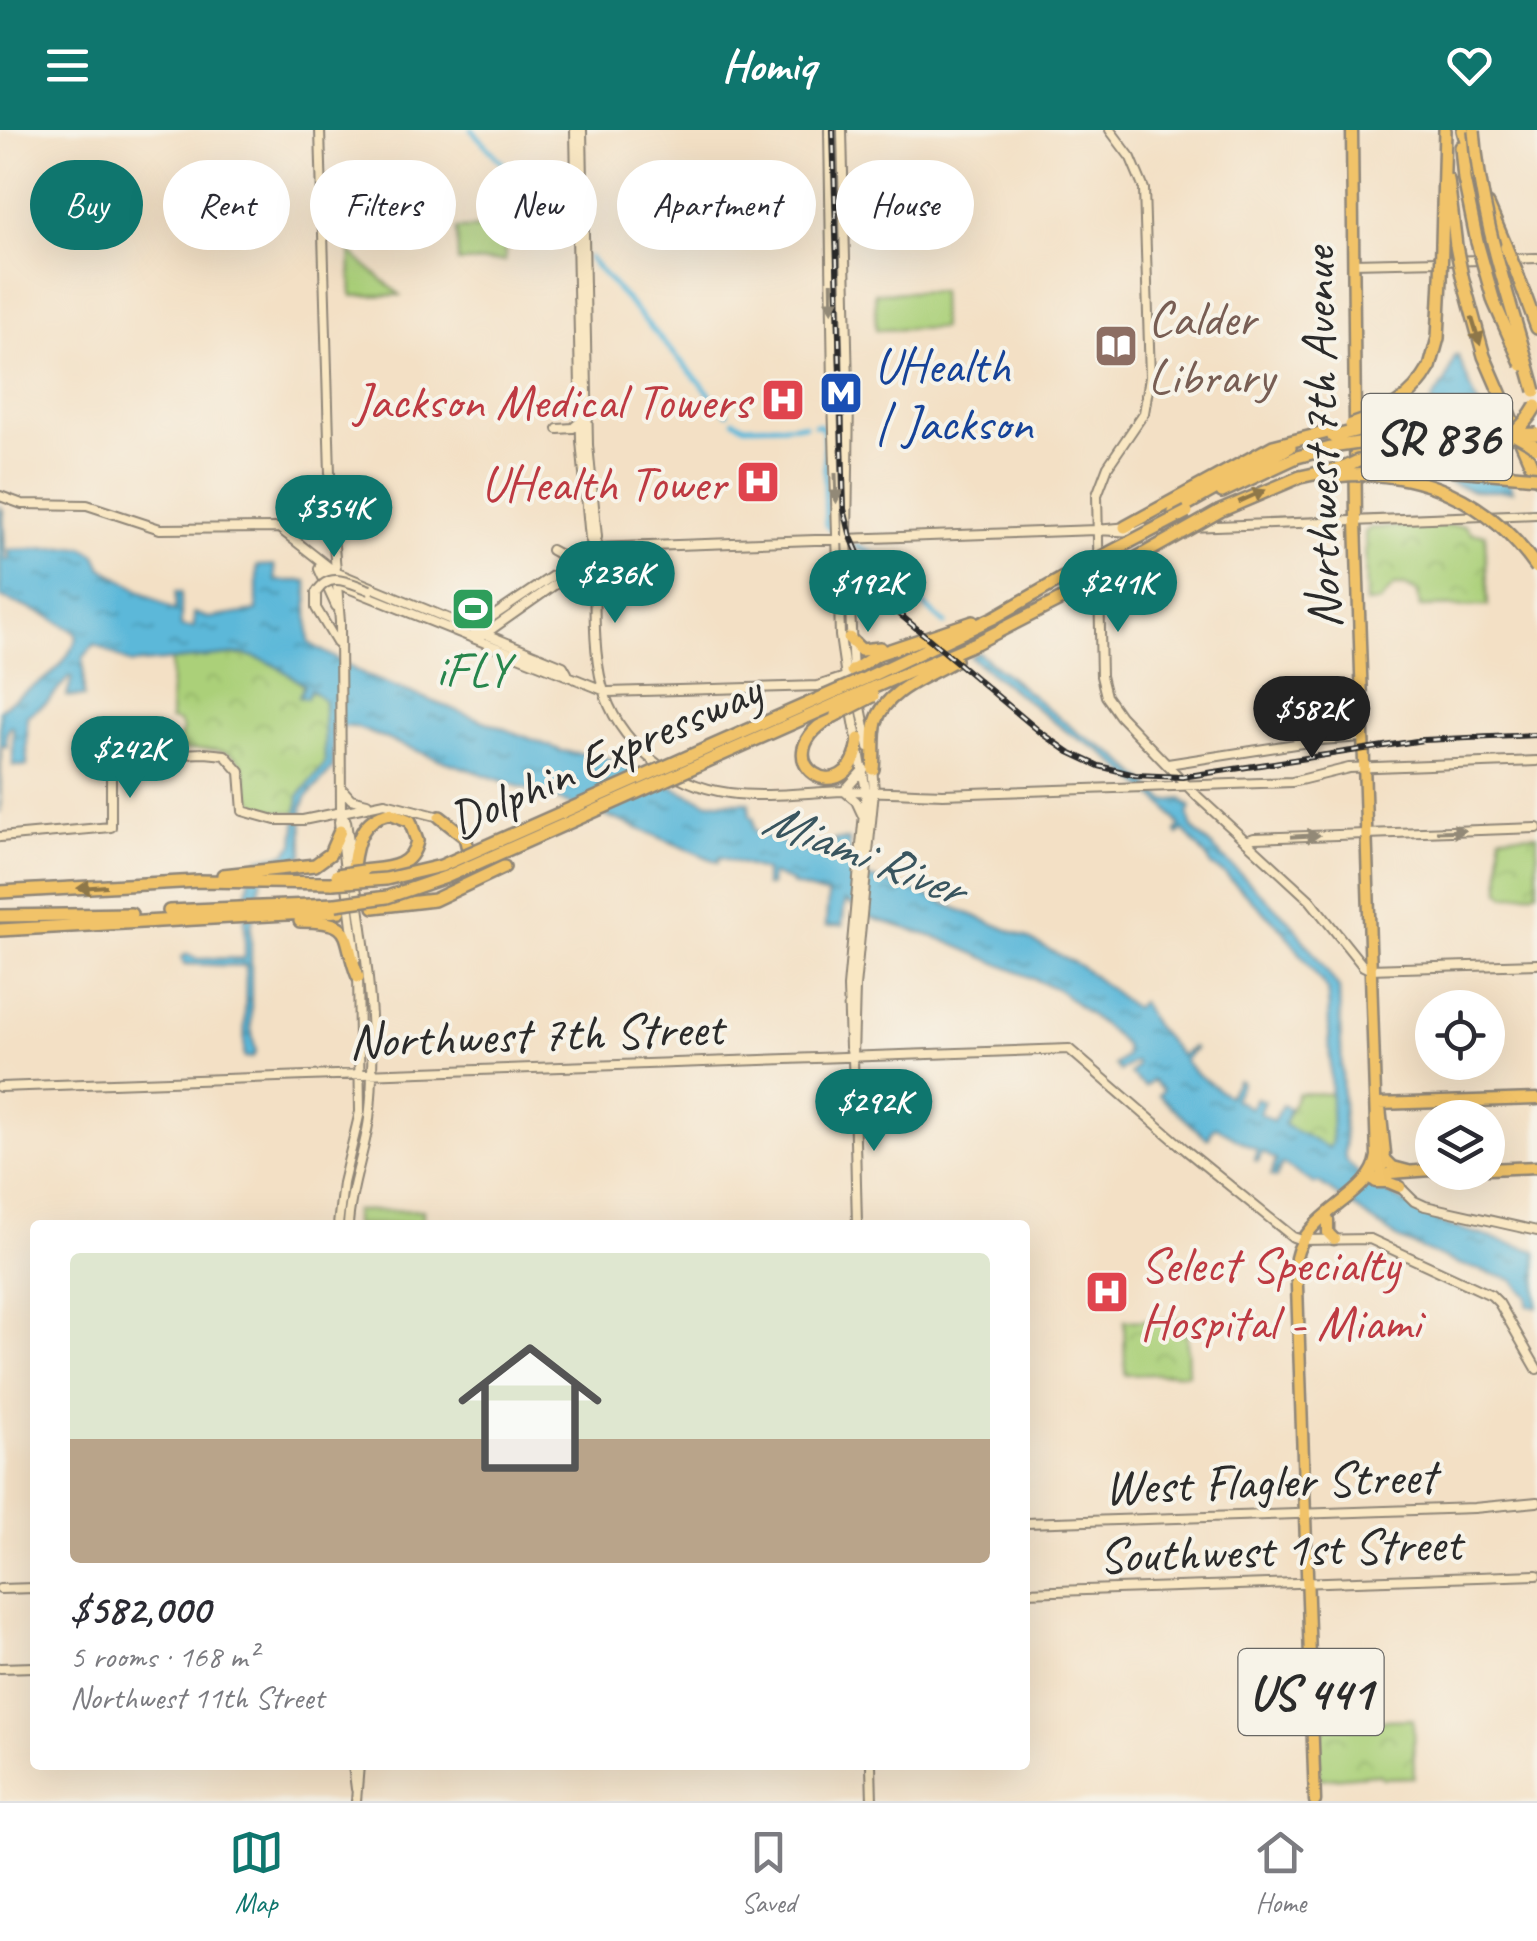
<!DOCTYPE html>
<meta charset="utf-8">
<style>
body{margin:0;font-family:Caveat,sans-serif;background:#f7f7f7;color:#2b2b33;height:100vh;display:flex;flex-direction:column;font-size:38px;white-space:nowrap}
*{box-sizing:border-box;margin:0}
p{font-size:32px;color:#7c7c81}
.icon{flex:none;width:55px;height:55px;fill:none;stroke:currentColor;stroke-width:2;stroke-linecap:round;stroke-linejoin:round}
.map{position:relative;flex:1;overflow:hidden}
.sheet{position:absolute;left:30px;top:1090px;width:1000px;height:550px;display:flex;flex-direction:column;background:#fff;border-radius:10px;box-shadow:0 10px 40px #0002}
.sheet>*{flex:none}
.top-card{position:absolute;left:30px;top:30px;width:1000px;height:90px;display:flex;gap:20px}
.tools{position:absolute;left:1415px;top:860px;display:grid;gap:20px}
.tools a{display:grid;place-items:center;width:90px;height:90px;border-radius:50%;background:#fff;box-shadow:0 10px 40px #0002;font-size:50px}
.price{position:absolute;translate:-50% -85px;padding:0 22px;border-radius:35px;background:#0f766e;color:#fff;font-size:32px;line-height:65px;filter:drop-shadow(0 2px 5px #0008)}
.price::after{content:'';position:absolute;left:50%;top:60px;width:30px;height:22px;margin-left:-15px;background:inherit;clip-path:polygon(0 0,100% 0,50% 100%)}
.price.current{background:#222;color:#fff}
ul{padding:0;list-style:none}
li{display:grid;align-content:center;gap:20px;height:530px;padding:0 40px}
li span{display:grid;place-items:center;height:310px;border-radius:10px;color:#555}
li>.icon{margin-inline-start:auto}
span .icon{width:180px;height:180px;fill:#fffc;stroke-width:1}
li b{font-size:42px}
.tag{padding:0 35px;border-radius:45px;background:#fff;box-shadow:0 10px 40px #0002;font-size:35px;line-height:90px}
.tag.current{background:#0f766e;color:#fff}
header{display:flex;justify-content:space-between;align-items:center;height:130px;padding:0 40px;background:#0f766e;color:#fff;font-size:45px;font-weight:600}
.dock{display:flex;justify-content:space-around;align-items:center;height:140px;border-top:2px solid #e1e1e2;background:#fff;font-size:28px;color:#7c7c81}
.dock a{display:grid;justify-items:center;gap:5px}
.dock .current{color:#0f766e}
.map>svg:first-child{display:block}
</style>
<header><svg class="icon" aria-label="menu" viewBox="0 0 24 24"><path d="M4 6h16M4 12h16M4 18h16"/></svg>Homiq<svg class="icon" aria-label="heart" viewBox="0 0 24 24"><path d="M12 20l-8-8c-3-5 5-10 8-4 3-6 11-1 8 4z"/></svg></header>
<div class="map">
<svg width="1537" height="1671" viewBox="0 0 1537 1671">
<defs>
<pattern id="park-crowns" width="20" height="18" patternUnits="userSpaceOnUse" patternTransform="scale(2.5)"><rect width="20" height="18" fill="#abd079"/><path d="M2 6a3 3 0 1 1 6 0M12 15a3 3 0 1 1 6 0" fill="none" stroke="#93b369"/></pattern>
<pattern id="water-ripples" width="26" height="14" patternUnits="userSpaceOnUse" patternTransform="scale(2.5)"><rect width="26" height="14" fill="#5bb8d9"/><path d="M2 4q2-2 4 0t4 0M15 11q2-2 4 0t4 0" fill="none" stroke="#4b96b0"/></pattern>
</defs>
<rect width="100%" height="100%" fill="#f7f3e8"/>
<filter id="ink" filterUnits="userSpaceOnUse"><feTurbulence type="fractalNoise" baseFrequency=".01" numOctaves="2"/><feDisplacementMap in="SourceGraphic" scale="20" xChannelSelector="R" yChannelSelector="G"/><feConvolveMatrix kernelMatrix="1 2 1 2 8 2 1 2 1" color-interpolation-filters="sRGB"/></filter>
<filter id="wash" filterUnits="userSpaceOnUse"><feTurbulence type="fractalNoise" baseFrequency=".0048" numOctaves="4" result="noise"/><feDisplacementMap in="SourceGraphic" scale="40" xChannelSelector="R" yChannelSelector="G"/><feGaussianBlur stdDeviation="2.25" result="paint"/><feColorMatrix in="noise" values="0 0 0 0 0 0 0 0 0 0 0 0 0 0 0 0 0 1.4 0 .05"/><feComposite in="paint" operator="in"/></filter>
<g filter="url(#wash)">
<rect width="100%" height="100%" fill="#f3e0c5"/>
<path fill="#abd079" stroke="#6b7e52" stroke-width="2.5" d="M505,98v33l-47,1 -1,-33z
M350,122l50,43 -48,1z
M940,161l1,37 -65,2 -1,-37z
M423,1080v15h-69v-14z"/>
<path fill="url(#park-crowns)" stroke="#6b7e52" stroke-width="2.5" d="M1464,395l8,8 13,1 3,72 -68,1 -2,-14 -13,-7h-11l-14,16 -14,1 -1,-71 5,-4z
M241,524c25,4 44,16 63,32l-4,11 7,-3 2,-5 15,10 1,65 -24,29 -3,19c-77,2 -34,-42 -68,-58 -16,-7 -38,-4 -55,-4l8,-20 -4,-8 -9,-2 1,-60z
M1537,704v58l-31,4 -5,-5 -1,-56z
M1298,963l34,1v49l-4,5 -45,-23z
M1186,1189l2,54 -63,2 -1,-54z
M1413,1589l1,58 -31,1 -5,-4 -59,5 -2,-57 38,3 1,-4z"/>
<path fill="url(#water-ripples)" stroke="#437282" stroke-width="2.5" d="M1455,226h3l24,59 -14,2 -36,-4v-13l14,-19z
M1496,311l17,50h-40l-47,-17 -1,-27z
M0,377l3,4 2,49h4v-10l74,-3 13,8 6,13 73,43 1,-19h5v35l13,1v-15l15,5 48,-7v-45l17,-1 2,16h31l2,62 55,32 198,76 42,6 102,45h43l1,14 3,1 1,13 4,3 74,28 3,-2 -1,-19h15l1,32 67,20 108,45 55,29 54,42 7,-6 13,23 27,31 12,-9 2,2 -11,11 10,12 34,24 10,-16 4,2 -8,17 16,9 6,-10 8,3 -5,12 14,8 9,-16 7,3 -5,17 45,23 3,-6 -4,-151 -46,-62 -57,-55 -14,-8 -2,-6 -26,-30 -5,5 -2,-3 4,-6 -14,-19 -65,-56 -31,-17 -100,-77 8,-5 99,80 39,23 50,46 16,-2 9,8 -3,8 4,13 98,93 49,67 6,171c16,22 64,49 91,56l4,8 96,28 1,56 -9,-1v-9l-15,-17 -57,-17 -56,-23 -81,-57 -4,1 -33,-20 -6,14 -5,-2 5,-16 -14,-8 -4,9 -4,-1 3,-10 -41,-23 -4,2 -3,9h-3l-47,-43 4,-5 -11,-10 -7,7 -15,-13 7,-9 -2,-4 -15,10 -5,-6 11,-9 -1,-10 -11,-12 -57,-45 -116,-50 -69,-21 -27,-17 -3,25h-16l2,-31 -36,-10v-3l-21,-8 -1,12h-5v-15l-45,-14 -2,5 -95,-40 -179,-61 -89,-34 -22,-1v42l-27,30 -4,10 1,48 -34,7 -5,5 -13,59v101l5,24 -4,6 -8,-1 2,-91 -62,-2 -3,-6 6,-4 11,5 47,-1v-53l6,-37 8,-9 27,-6 8,-9 5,-48 26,-32 -1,-64 -14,-11 -3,9 -8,-1 5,-12c-20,-15 -38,-27 -63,-31l-110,10 -36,-20 -12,14 1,39 -17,-1 5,-18 -2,-2 -23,26 -20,14v50h-14v-39l-3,-1 -4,9 1,12 -6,-2 -1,68v-103c33,-31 54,-22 77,-72l-2,-6 -27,-16 -48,-19z"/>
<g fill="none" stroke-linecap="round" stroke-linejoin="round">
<path stroke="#5bb8d9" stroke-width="5" d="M472,0l100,109
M589,128l138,155
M734,290l11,6 43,-1
M793,295h12
M815,295h5l4,6 2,94 4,4
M857,416l33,17 26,35 29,26"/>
</g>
</g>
<g filter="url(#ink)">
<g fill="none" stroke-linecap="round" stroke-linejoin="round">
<defs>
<path id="secondary" d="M320,0l11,378 9,114 1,191 -2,9 17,136
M575,0l6,311 9,98 4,9
M582,0l6,315 9,92 -3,11c2,45 -3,93 8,137 15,58 69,100 127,108 37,5 77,-1 115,-2 33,0 66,2 99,3l349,-12 57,-14 188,-7
M829,0l4,257
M842,0l6,257
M1110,0l21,28 13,31 6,188 -6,36 -36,53 -11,29 4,181 5,20 14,20 77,80 113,104 53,66 6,3 168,-5
M1507,129l30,-1
M1353,133l130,-3
M833,268l7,238 8,55
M849,269l-2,140 6,135
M558,299l15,-1 8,-7
M0,366l22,8 65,1 73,24 119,-1 56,44 228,94 4,7
M1162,398l375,-14
M1097,400l31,-3
M551,420l11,6 1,12
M320,436l23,20 265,106 210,-6 27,-9
M319,439l17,37
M316,463v15l21,35
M482,506l102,-72 8,-13
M472,507l8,-12 114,-77 502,-18 41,2 8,-4
M860,572l9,45
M851,575l15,86 -18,196 2,60 3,10
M1168,634l153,-24 42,-3
M341,658l10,11 16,4
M844,661l12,10 6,13
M844,661l20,-22
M243,681l32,9h28l82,-17 55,14
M341,683l5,8 5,36
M0,707l111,-10v-60l5,-7 7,-4 82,-3 20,2 15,17 3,39
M1246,711l8,-3 283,-10
M0,957l1069,-38 118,102 106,86 9,3 68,-1 121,56 8,8 38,66
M1398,1055l16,16 11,5 112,25
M338,1095l5,-42 17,-71 -2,-140
M348,1095c2,-37 16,-70 21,-106 9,-76 -2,-163 -14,-238
M857,1095l-4,-168 2,-70 19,-196 -2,-25
M1025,1393l449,-15 63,-6
M0,1459l35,-1
M1025,1462l512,-17
M0,1538l35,-1
M353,1635l3,24
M871,1635l1,36
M356,1671l3,-36"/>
<path id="primary" d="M1378,974l159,-5
M1380,978l5,45 -4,17
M1384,1028l9,9 15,4
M1488,1039l49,-2
M1373,1050l18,-7 41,-3
M1376,1052h12l12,5
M1328,1090v13l6,6
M1315,1671l-19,-543c10,-47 76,-61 81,-102l-21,-635 -4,-391"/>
<path id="highway" d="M1463,0l14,49
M1461,17l3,32 13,63
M1448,50l8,66
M1488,75l18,42
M1442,114l3,-114
M1516,141l21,57
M1462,146l22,80 53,122
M1430,237l8,-29 3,-59
M1222,362l75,-35 41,-11
M1220,381l80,-34 46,-10
M1174,382l116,-65
M1125,397l148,-81 59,-15
M849,508l12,12 19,-2
M852,541l26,-17 95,-32
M866,548l129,-61 91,-52
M872,558l104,-45 111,-57
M836,585c-82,44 15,104 23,24
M873,639c2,-16 -1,-32 3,-47 10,-33 53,-46 79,-62
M440,687l25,20 6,24
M353,736c3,-24 9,-48 37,-53l20,8 7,20c-6,28 -30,27 -54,30
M223,745l92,-10 15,-11 10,-23
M0,762l198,-11 135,2
M374,777l60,-7 70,-33
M169,781l166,-7
M0,786l131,-2
M300,791c58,0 41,14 58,56
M0,800l340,-19"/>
</defs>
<use href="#secondary" stroke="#8f8678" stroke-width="12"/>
<use href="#primary" stroke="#8f8678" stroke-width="15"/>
<use href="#highway" stroke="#8f8678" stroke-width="16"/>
<use href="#secondary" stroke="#f9e7c3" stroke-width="8"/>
<use href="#primary" stroke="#f1c369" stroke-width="10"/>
<use href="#highway" stroke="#f1c369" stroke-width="11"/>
<defs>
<path id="rail" d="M833,0l11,379 7,28 14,32 32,43 142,119 30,21 30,14 36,9 47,2 241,-37 114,-5"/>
</defs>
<use href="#rail" stroke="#2b2b2b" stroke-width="6"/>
<use href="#rail" stroke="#f7f3e8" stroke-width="2.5" stroke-dasharray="8" stroke-linecap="butt"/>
<defs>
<path id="secondary-bridge" d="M316,463c14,-23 33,-10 54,-3"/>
<path id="highway-bridge" d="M1474,0c7,95 37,171 61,261
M1477,112l17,60 28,63
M1456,116l6,30
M1506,117l10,24
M1441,149l1,-35
M1351,295c34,-11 61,-25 79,-58
M1333,307c61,-18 150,-32 204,11
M1338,316l48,-7 151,-5
M1371,336l63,2 103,9
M1346,337l12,-6c63,-6 141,11 178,-55
M1336,346c81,-9 154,24 201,92
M1086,435l101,-53
M1087,456l133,-75
M836,585l37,-19
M337,745l26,-4
M333,753l53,-4 55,-13 425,-188
M336,774l51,-7 59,-20 426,-189"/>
</defs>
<use href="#secondary-bridge" stroke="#8f8678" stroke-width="12" stroke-linecap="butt"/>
<use href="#highway-bridge" stroke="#8f8678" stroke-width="16" stroke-linecap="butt"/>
<use href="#secondary-bridge" stroke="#f9e7c3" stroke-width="8"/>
<use href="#highway-bridge" stroke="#f1c369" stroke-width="11"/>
</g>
<defs><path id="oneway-solid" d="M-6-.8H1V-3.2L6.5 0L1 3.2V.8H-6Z" transform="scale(2.5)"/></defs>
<g fill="#928977">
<use href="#oneway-solid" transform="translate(832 167) rotate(89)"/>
<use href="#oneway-solid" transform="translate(836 358) rotate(88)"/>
<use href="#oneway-solid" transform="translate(1451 701) rotate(-2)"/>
<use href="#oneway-solid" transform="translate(1305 706) rotate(-3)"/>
</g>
<g fill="#8e774a">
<use href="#oneway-solid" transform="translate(1476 201) rotate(73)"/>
<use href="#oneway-solid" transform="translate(1252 366) rotate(-24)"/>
<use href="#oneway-solid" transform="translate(92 757) rotate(176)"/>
</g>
</g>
<defs>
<symbol id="library-square" viewBox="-11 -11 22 22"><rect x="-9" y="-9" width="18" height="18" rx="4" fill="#8d6e63" stroke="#f7f3e8"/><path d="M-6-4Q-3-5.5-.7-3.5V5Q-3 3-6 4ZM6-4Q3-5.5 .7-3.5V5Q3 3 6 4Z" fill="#fff"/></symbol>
<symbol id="metro-square" viewBox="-11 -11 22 22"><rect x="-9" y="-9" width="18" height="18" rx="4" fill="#1a4fb4" stroke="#f7f3e8"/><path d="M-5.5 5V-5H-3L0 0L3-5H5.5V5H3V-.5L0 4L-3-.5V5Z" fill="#fff"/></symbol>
<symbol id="hospital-square" viewBox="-11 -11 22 22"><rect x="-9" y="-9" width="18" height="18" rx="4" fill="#e0444e" stroke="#f7f3e8"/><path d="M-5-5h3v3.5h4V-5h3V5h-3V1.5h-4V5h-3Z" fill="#fff"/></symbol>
<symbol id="stadium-square" viewBox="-11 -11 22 22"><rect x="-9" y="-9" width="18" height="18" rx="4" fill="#2e9e5b" stroke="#f7f3e8"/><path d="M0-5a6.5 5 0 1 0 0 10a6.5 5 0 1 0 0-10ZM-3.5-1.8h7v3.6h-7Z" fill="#fff"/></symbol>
</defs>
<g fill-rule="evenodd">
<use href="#library-square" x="1091" y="191" width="50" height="50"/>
<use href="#metro-square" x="816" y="238" width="50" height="50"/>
<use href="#hospital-square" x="758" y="245" width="50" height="50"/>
<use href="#hospital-square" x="733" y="327" width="50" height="50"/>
<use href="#stadium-square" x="448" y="454" width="50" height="50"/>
<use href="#hospital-square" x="1082" y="1137" width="50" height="50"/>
</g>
<g text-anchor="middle" stroke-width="8" stroke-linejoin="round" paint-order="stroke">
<g fill="#f7f3e8" stroke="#686764" stroke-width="2.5">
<rect x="1362" y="264" width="150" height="86" rx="8"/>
<rect x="1238.5" y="1519" width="145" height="86" rx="8"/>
</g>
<g font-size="48" font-weight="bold" fill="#2b2b2b">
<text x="1437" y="324">SR 836</text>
<text x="1311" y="1579">US 441</text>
</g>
<g font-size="50" fill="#785e54" stroke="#f7f3e8" text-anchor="start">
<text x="1148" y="205">Calder<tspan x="1148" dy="58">Library</tspan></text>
</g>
<g font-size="50" fill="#164399" stroke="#f7f3e8" text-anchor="start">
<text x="874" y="252">UHealth<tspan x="874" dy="58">| Jackson</tspan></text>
</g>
<g font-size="50" fill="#be3a42" stroke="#f7f3e8" text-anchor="end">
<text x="750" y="288">Jackson Medical Towers</text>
<text x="726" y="370">UHealth Tower</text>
<text x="1140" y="1151" text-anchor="start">Select Specialty<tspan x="1140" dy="58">Hospital - Miami</tspan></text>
</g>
<g font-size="50" fill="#2b2b2b" stroke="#f7f3e8">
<text transform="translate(1319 308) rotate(-91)" y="18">Northwest 7th Avenue</text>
<text transform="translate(604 624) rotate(-24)" y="18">Dolphin Expressway</text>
<text transform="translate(536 903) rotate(-2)" y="18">Northwest 7th Street</text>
<text transform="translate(1270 1350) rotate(-2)" y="18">West Flagler Street</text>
<text transform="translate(1280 1418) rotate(-2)" y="18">Southwest 1st Street</text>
</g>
<g font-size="50" fill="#27864d" stroke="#f7f3e8">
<text x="473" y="556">iFLY</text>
</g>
<g font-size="52" font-style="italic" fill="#39555f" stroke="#f7f3e8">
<text transform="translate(864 722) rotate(21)" y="18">Miami River</text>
</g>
</g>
</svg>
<div class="tools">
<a><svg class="icon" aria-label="locate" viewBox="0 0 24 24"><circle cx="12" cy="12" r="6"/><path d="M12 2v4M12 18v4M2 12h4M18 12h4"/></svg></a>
<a><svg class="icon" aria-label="layers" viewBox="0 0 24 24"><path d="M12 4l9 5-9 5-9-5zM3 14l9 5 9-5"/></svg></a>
</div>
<b class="price" style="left:334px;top:430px">$354K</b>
<b class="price" style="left:615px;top:496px">$236K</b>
<b class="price" style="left:868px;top:505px">$192K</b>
<b class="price" style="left:1118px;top:505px">$241K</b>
<b class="price current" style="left:1312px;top:631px">$582K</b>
<b class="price" style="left:130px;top:671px">$242K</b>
<b class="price" style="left:874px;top:1024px">$292K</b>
<div class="top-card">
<a class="tag current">Buy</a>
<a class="tag">Rent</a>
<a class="tag">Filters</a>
<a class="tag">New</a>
<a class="tag">Apartment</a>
<a class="tag">House</a>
</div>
<section class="sheet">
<ul>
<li><span style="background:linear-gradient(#dfe7d0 60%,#b9a48a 0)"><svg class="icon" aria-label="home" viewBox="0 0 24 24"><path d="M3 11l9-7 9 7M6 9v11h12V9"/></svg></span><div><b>$582,000</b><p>5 rooms · 168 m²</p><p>Northwest 11th Street</p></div></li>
</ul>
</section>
</div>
<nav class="dock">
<a class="current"><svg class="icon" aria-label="map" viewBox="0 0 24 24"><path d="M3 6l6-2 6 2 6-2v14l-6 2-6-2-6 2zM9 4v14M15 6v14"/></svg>Map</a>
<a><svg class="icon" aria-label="saved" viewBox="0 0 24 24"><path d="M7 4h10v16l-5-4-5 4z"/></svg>Saved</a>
<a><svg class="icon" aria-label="home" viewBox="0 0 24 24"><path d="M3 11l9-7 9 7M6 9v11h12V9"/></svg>Home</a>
</nav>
